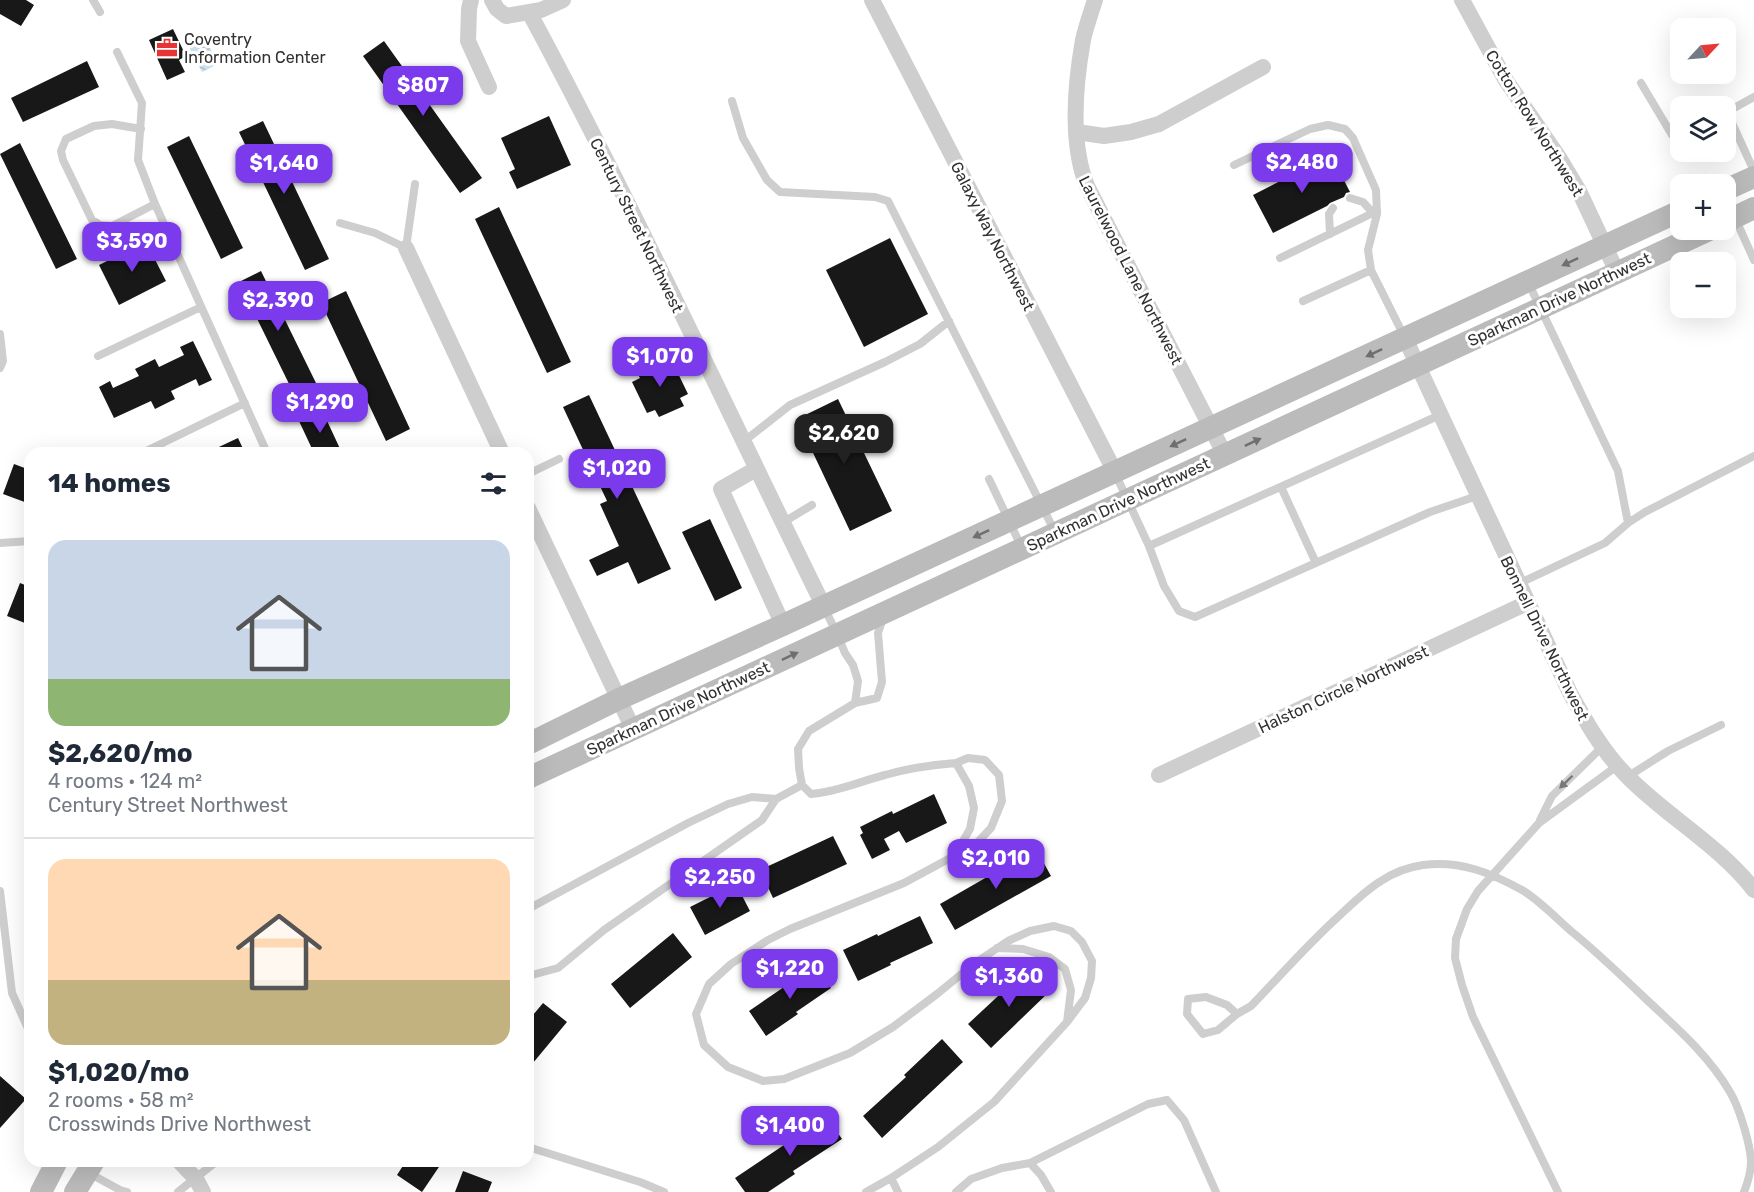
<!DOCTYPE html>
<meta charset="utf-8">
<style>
body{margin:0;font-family:Rubik,sans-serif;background:#f2f2f3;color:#1f2937;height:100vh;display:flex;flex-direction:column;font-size:22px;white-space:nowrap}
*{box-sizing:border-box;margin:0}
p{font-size:20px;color:#747a83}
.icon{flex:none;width:33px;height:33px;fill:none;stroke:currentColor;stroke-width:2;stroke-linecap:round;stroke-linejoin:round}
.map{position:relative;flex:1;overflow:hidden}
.panel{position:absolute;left:24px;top:447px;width:510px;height:720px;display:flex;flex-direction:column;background:#fff;border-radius:18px;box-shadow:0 6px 24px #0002}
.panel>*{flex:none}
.needle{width:39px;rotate:64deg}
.buttons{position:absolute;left:1670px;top:18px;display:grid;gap:12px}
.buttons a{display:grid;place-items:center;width:66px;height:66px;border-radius:12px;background:#fff;box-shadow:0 6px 24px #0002;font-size:30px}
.price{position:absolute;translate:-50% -51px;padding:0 14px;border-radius:12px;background:#7c3aed;color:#fff;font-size:20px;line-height:39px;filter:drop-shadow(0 2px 3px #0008)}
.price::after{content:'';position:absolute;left:50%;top:36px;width:18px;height:14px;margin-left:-9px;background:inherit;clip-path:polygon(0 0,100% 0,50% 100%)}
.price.current{background:#222;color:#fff}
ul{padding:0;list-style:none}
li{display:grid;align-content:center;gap:12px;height:318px;padding:0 24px}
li+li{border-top:2px solid #e0e1e3}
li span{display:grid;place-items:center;height:186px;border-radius:18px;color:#555}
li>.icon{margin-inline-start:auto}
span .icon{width:108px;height:108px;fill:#fffc;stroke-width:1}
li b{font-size:26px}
h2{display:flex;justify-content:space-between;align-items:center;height:72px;padding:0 24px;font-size:26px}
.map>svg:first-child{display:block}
</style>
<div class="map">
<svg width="1754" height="1192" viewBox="0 0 1754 1192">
<defs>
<pattern id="water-ripples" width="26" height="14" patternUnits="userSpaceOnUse" patternTransform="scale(1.5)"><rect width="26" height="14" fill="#ccdfed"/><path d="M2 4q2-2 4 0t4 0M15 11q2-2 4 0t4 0" fill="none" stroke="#b0c0cc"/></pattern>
</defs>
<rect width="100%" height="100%" fill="#fff"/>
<path fill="url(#water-ripples)" d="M204,36l14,28 -16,8 -14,-27z"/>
<path fill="#181818" d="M0,0h26l8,5 -13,21 -21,-12z
M173,29l13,27 -7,4 6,12 -18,8 -18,-40z
M384,41l98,137 -22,15 -97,-137z
M87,61l12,26 -76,35 -12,-24z
M549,116l22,49 -54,24 -8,-17 6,-3 -14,-31z
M263,121l66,138 -24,11 -66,-138z
M189,136l54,112 -22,11 -54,-112z
M20,143l57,116 -21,10 -56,-115z
M1331,155l19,37 -4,1 -2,4 -14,6 -3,3 -54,27 -20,-38z
M499,207l72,155 -24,11 -72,-154z
M890,238l38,76 -64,33 -38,-77z
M146,242l20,39 -47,24 -20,-40z
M261,271l55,112 -22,11 -55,-112z
M346,291l64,138 -24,12 -65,-138z
M193,341l19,39 -13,6 -3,-7 -25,12 4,8 -20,10 -4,-8 -37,17 -15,-31 11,-6 3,7 26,-12 -4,-7 20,-10 4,8 25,-12 -4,-8z
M661,359l4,8 8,-4 15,31 -8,4 4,8 -25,11 -4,-7 -8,3 -15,-31 8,-4 -4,-7z
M589,395l82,174 -33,15 -10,-22 -31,14 -8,-16 30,-14 -19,-42 7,-3 -44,-94z
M838,399l54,112 -42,20 -53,-112z
M322,410l20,43h-28l-15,-32z
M238,438l7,15h-39z
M14,464l16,6v34l-27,-10z
M710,519l32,69 -27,13 -33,-69z
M20,583l10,4v38l-23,-9z
M934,794l13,29 -41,20 -7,-12 -15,8 6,11 -18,9 -12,-24 3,-2 -3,-6 32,-16 1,3z
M833,836l14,28 -74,34 -13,-28z
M1036,849l15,27 -96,54 -15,-26z
M736,884l14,27 -45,24 -15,-28z
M920,916l13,27 -43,20 1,2 -33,16 -15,-31 34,-16 1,2z
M673,933l19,24 -62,51 -19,-24z
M814,963l17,25 -35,24 2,2 -32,22 -17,-25 35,-24 -1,-2z
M1027,969l22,23 -58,56 -23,-24z
M543,1003l24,19 -39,47v-48z
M942,1039l21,23 -81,76 -19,-22 43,-39 -2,-2z
M0,1076l26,23 -26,29z
M825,1114l17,25 -49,32 2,3 -27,18h-23l-10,-14 49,-33 -1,-2z
M406,1161h37l-21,31 -25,-17z
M463,1171l29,11 -4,10h-33z"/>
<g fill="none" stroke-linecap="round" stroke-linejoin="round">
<path stroke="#cecece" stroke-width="8" d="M93,0l7,12
M117,52l25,51 -4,57 17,44 112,249
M1641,83l31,52 8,-4
M732,101l11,37 24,42 13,12 95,5 13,4 167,331
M1727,112l27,59
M1725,113l29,-16
M141,129l-29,-5 -18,2 -28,13 -5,12 2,9 29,60 8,5 12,1 43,-22
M1234,165l76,-36 18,-4 17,4 8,9 23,52 1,24 -9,36 3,20 34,68
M1350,198l13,4 10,11
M1735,218l19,42
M340,223l35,10 31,15 9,-64
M1330,234l-1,-20 4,-6
M1280,258l97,-47
M1303,301l68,-31
M0,334l3,27 -3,7
M98,356l103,-49
M743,442l47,-37 95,-43 35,-18 29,-23
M142,453l103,-50
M1115,473l34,73 15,40 15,25 16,6 235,-105 47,-16
M528,474l31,-15
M989,479l32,67
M1281,487l35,76
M782,523l30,-18
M1628,523l17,-11 109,-56
M0,543l30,-2
M1149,546l291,-131
M1518,584l87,-41 23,-20 -10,-52 -90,-189
M824,607l13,27 8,19 8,12 5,16 -3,22 -46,28 -11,18 1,19 3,17 9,9c26,-2 50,-13 74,-19 24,-7 46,-10 71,-12l13,23 5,22 -4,21 -16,27 -50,27 -114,46 -22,11 -37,24 -22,20 -13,30 8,31 24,22 35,14 21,-2 66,-26 43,-26 44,-33 38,-31 33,-22 22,-10 24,-5 17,5 11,11 10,19 -1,17 -6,20 -18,24
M855,703l22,-5 5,-16 -4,-49 5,-15
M1627,777l41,-26 53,-26
M1540,820l12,-24 50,-49
M954,856l21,-11 16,-17 11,-27 -3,-26 -14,-15 -17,-2 -12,5
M0,891l12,102 18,40
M528,909l160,-86 40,-19 24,-7 24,2 26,-14
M528,976l30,-8 46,-38 158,-110 14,-21
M1206,997l21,8 10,9 -19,16 -15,4 -16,-20 1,-15z
M1237,1014l14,-8c29,-30 57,-62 88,-90 14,-13 27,-26 42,-35 12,-8 28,-14 42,-16 37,-5 68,8 99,25 17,10 34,28 49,41 27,22 52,46 77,70 30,28 61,55 82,91 9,15 20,51 21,69 0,11 -3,21 -7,31
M528,1147l112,35 24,10
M1030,1163l11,12 10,17
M87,1172l33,18 7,2
M891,1178l7,14
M178,1192l39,-31
M866,1192l25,-14 47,-31 56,-45 73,-80 4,-32 -6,-21 -16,-12 -26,-8 -26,-1
M956,1192l15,-13 31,-11 28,-5 118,-59 19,-4 17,20 32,72
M1558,1192l-85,-175 -11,-32 -7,-27 1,-19 11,-30 11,-18 61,-68 78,-57"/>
<path stroke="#cecece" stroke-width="16" d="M471,0l-2,9 -1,32 21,46
M492,0l5,9 9,7 35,-6 22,-10
M872,0l243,472
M1095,0c-4,13 -9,26 -12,40 -8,45 -13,103 4,146l138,269
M1462,0l43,79 55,80 19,32 38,81
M529,12c105,195 197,396 295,595
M1077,132l27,4 27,-4 28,-8 104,-57
M406,248l96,205
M1405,338l165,355c16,29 33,59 57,83 39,40 92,69 127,114
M756,469l-35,20 62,136
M528,508l105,221
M1159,775l368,-172
M179,1161l17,18 7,13"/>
<path stroke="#bbb" stroke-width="22" d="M1725,190l29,-13
M1725,222l29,-14
M528,744l91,-45 164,-74 897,-414
M528,778l1181,-548
M41,1192l16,-31
M75,1192l19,-31"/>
</g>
<defs><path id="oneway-solid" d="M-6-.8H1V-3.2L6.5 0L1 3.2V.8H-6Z" transform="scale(1.5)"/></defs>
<g fill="#6f6f6f">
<use href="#oneway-solid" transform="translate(1570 262) rotate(155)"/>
<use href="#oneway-solid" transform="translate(1374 353) rotate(155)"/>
<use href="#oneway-solid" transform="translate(1253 442) rotate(-25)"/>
<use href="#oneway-solid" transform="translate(1178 443) rotate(155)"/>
<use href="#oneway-solid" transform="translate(981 534) rotate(155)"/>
<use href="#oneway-solid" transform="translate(790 656) rotate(-25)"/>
</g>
<use fill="#787878" href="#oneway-solid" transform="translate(1566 782) rotate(136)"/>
<defs>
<symbol id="office-bare" viewBox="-9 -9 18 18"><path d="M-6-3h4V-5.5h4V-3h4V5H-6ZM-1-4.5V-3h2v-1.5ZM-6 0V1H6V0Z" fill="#e73437" stroke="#fff" stroke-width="2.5" paint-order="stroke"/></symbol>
</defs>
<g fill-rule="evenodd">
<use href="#office-bare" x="152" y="33" width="30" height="30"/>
</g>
<g text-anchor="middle" stroke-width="6" stroke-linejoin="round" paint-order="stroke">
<g font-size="16" fill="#313131" stroke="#fff" text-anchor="start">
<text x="184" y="45">Coventry<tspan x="184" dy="18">Information Center</tspan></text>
</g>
<g font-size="16" fill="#313131" stroke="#fff">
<text transform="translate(1535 123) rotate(58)" y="6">Cotton Row Northwest</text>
<text transform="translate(637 225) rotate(64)" y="6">Century Street Northwest</text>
<text transform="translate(993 236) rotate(63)" y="6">Galaxy Way Northwest</text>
<text transform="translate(1131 270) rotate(63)" y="6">Laurelwood Lane Northwest</text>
<text transform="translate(1559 299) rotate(-25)" y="6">Sparkman Drive Northwest</text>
<text transform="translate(1118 504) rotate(-25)" y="6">Sparkman Drive Northwest</text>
<text transform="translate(1545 638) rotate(64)" y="6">Bonnell Drive Northwest</text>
<text transform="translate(1343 689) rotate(-25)" y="6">Halston Circle Northwest</text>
<text transform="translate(678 708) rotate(-25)" y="6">Sparkman Drive Northwest</text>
</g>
</g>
</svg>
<div class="buttons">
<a><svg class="needle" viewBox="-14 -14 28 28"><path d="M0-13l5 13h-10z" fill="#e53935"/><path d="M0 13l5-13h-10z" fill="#747a83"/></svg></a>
<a><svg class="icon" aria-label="layers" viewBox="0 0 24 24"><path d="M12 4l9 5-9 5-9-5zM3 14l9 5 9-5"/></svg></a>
<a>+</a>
<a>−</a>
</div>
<b class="price" style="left:423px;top:117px">$807</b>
<b class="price" style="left:1302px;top:194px">$2,480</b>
<b class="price" style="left:284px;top:195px">$1,640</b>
<b class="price" style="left:132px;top:273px">$3,590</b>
<b class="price" style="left:278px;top:332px">$2,390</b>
<b class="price" style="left:660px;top:388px">$1,070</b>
<b class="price" style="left:320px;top:434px">$1,290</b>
<b class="price current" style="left:844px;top:465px">$2,620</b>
<b class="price" style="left:617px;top:500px">$1,020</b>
<b class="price" style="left:996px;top:890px">$2,010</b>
<b class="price" style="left:720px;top:909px">$2,250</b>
<b class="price" style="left:790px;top:1000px">$1,220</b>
<b class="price" style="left:1009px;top:1008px">$1,360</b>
<b class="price" style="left:790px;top:1157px">$1,400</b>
<section class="panel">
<h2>14 homes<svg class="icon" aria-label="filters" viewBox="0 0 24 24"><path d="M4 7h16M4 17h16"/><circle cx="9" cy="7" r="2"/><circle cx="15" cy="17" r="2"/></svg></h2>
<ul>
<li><span style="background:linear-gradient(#c9d6e8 75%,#8fb573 0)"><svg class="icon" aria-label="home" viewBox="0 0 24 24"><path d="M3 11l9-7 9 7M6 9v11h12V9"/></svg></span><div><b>$2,620/mo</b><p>4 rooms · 124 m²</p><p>Century Street Northwest</p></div></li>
<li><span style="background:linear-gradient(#ffd9b3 65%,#c2b280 0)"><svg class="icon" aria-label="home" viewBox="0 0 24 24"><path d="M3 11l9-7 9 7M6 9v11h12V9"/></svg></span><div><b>$1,020/mo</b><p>2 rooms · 58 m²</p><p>Crosswinds Drive Northwest</p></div></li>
</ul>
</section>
</div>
